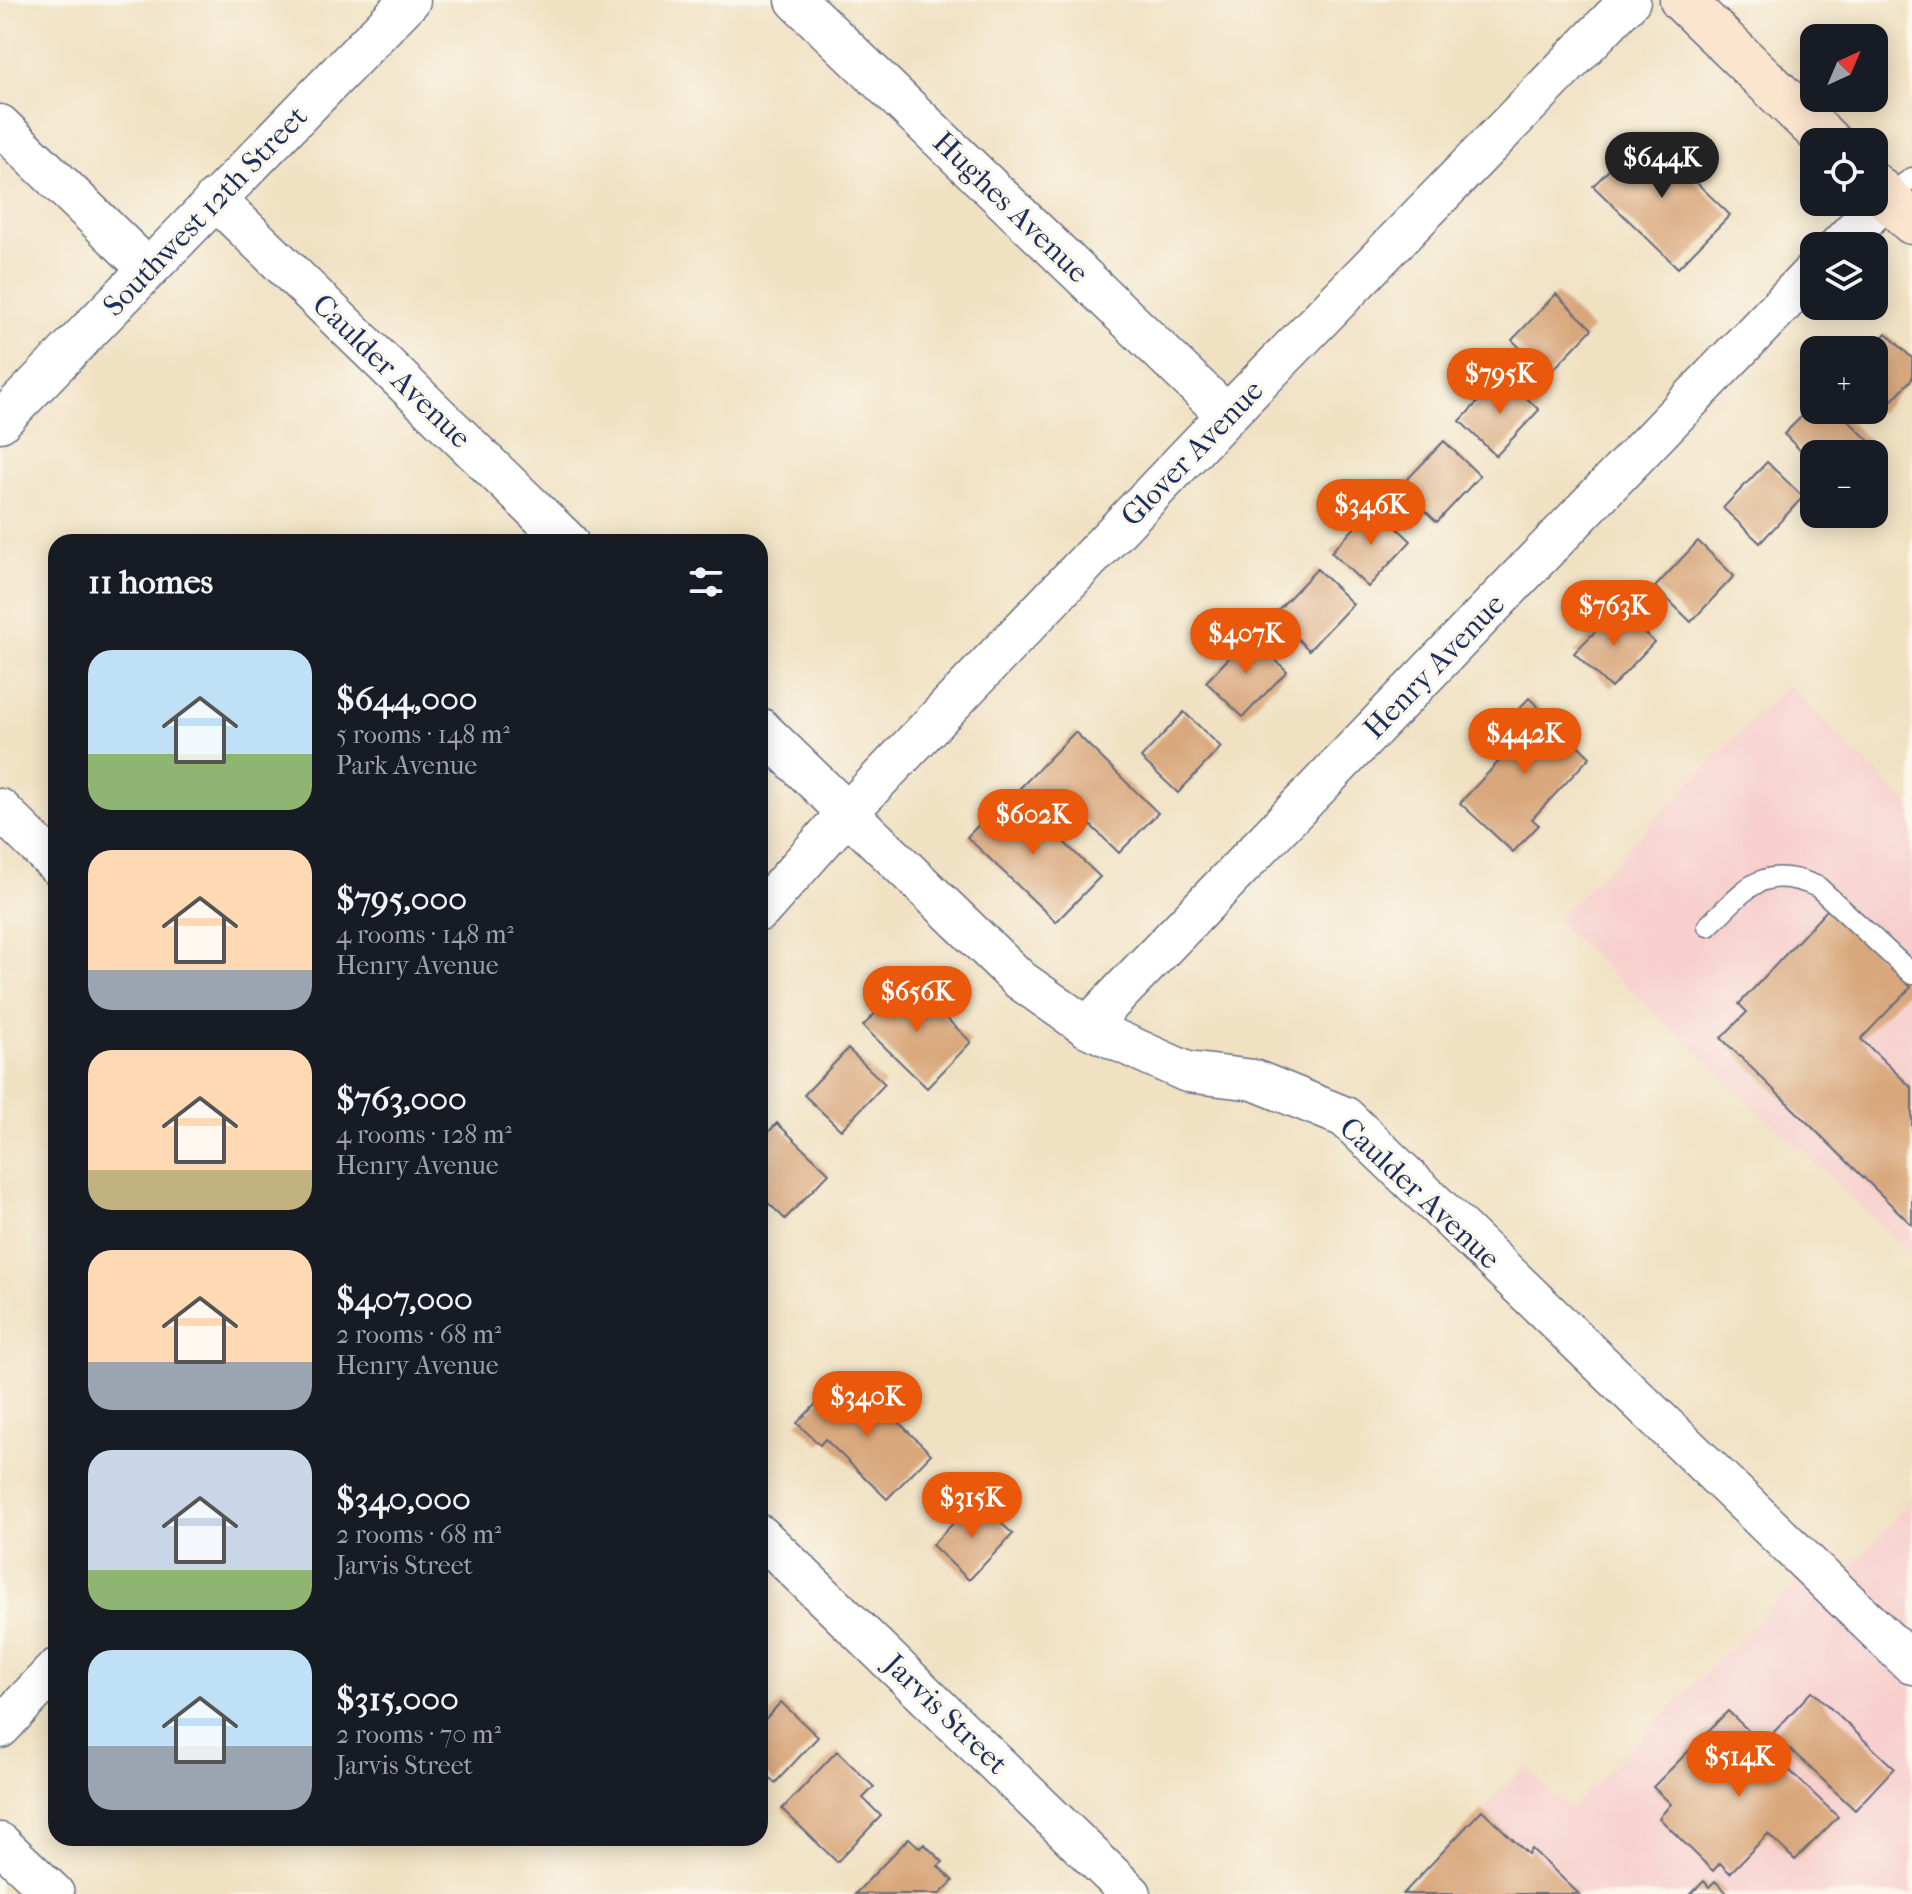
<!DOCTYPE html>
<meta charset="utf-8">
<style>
body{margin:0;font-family:"IM FELL French Canon",serif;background:#20242c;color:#f1f3f6;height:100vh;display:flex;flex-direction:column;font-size:30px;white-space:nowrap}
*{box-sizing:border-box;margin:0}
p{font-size:26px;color:#9ea1a6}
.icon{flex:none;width:44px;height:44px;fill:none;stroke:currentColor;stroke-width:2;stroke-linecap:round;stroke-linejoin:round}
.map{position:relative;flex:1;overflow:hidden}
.sheet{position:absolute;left:48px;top:534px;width:720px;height:1312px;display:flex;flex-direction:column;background:#171b24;border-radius:24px;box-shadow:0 4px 20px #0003}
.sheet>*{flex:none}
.needle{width:52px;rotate:44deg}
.buttons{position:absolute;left:1800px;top:24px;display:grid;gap:16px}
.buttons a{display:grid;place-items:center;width:88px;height:88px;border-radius:16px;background:#171b24;box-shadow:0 4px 20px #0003;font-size:40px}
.price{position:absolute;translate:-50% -68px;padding:0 18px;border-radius:28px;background:#ea580c;color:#fff;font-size:26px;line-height:52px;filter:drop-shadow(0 2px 4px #0008)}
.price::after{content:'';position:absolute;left:50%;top:48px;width:24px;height:18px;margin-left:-12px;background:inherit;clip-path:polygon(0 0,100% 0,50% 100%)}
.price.selected{background:#222;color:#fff}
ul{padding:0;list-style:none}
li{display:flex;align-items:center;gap:24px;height:200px;padding:0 40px}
li span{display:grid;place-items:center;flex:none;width:224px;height:160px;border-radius:24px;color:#555}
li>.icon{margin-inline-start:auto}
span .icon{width:96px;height:96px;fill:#fffc;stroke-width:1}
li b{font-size:34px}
h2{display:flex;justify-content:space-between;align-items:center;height:96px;padding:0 40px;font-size:34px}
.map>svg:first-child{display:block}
</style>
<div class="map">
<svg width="1912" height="1894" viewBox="0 0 1912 1894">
<rect width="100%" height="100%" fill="#fbf7ec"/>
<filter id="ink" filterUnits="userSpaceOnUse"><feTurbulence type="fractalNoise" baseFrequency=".0125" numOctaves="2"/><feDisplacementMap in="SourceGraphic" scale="16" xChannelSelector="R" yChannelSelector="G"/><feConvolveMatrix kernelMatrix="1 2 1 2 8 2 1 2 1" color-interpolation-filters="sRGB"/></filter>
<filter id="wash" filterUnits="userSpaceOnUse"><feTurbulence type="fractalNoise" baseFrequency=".006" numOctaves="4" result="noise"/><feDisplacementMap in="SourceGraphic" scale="32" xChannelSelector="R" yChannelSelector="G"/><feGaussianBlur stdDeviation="1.8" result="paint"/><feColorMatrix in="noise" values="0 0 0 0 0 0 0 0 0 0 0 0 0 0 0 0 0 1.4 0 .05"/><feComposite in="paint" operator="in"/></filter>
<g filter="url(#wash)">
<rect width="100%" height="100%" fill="#f0e1c2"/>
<path fill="#f7d0cd" d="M1787,684l125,124v446l-356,-333z
M1912,1499v395h-510l122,-127 46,42 241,-242 22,20z"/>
<g id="blocks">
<path fill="#d9a77c" d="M1645,133l85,82 -52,53 -85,-82z
M1556,294l36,35 -44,46 -36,-35z
M1886,333l26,25v21l-33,35 -5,-4v-60h-4z
M1503,375l36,35 -43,46 -36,-35z
M1814,404v6h24l39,39 -5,5h-58v10l-30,-30z
M1444,441l36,35 -43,46 -37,-35z
M1767,462l36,35 -43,46 -37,-35z
M1375,507l36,34 -43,46 -37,-35z
M1698,541l36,35 -43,46 -36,-35z
M1317,569l36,35 -44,46 -36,-35z
M1618,608l36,34 -43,46 -37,-35z
M1250,636l37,35 -44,46 -37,-35z
M1529,698l61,59 -58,62 7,6 -26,27 -53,-49 55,-59 -15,-15z
M1184,712l37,35 -43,46 -37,-35z
M1075,732l83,81 -39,40 -45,-44 -15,16 -39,-37z
M1011,791l89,86 -44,45 -89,-85z
M1829,908l82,79 -50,52 51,49v137l-191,-187 26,-26 -8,-8z
M907,980l64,62 -44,46 -64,-62z
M848,1049l37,35 -44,46 -37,-35z
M777,1123l52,50 -44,46 -25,-24v-54z
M864,1388l67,66 -44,45 -62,-60 -5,6 -23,-22 34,-34 16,16z
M976,1500l37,34 -44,46 -37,-35z
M1812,1691l82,77 -39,42 -82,-77z
M781,1702l37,35 -43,46 -15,-14v-44z
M1728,1711l110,106 -43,43 -27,-26 -38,39 -10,-10 -7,8 -54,-53 12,-14 -18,-17z
M837,1751l37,36 -11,11 18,18 -44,46 -55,-53z
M1482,1810l46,44 4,-5 47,45h-176z
M909,1838l11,10 4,-4 19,18 -5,4 15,15 -13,13h-85z
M1704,1881l5,6 6,-6 13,13h-37z"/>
</g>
</g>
<g filter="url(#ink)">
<use href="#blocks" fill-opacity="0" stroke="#666d81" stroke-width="2"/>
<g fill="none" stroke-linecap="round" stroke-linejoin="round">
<defs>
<path id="lane" d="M1886,197l26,-19
M1708,926c38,-37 54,-64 110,-39l94,87"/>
<path id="street" d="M796,0l431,415
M0,125l148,144
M215,199l353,343
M1839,246l47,-49
M0,422l410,-422
M760,728l260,252 67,47 100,45 67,8 91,37 567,547
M0,809l56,55
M760,911l87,-98 380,-398 403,-415
M1087,1027l727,-756
M760,1535l371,359
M0,1728l56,-59
M0,1843l54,51"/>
<path id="secondary" d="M1682,0l147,142
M1874,185l38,37"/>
</defs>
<use href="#lane" stroke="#666d81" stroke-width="23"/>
<use href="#street" stroke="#666d81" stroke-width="43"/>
<use href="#secondary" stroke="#666d81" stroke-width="47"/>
<use href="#lane" stroke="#fff" stroke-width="20"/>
<use href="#street" stroke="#fff" stroke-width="40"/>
<use href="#secondary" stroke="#fce5cf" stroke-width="44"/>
</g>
</g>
<g text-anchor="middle" stroke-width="6" stroke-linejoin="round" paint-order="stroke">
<g font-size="30" fill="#1b2f5e" stroke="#fbf7ec">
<text transform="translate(1011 207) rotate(44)" y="10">Hughes Avenue</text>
<text transform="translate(205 211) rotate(-46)" y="10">Southwest 12th Street</text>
<text transform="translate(392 371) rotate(44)" y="10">Caulder Avenue</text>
<text transform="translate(1192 453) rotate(-46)" y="10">Glover Avenue</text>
<text transform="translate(1434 666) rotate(-46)" y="10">Henry Avenue</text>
<text transform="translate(1420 1193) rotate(43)" y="10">Caulder Avenue</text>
<text transform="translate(946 1714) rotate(44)" y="10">Jarvis Street</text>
</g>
</g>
</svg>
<div class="buttons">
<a><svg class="needle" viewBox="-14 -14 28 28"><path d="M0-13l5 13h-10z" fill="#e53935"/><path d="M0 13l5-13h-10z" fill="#9ea1a6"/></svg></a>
<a><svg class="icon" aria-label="locate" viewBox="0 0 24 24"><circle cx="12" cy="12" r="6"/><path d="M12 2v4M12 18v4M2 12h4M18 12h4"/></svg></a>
<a><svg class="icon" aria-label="layers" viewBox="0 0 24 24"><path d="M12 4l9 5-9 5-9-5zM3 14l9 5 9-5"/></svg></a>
<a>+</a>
<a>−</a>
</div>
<b class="price selected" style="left:1662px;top:200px">$644K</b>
<b class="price" style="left:1500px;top:416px">$795K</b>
<b class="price" style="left:1371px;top:547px">$346K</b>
<b class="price" style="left:1614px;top:648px">$763K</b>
<b class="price" style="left:1246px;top:676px">$407K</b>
<b class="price" style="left:1525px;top:776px">$442K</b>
<b class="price" style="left:1033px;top:857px">$602K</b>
<b class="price" style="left:917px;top:1034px">$656K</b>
<b class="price" style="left:867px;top:1439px">$340K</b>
<b class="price" style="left:972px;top:1540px">$315K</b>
<b class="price" style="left:1739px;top:1799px">$514K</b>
<section class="sheet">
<h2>11 homes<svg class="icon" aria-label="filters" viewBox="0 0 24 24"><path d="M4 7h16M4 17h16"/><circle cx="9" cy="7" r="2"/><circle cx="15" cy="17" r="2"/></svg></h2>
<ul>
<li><span style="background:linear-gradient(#bfe0f5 65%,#8fb573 0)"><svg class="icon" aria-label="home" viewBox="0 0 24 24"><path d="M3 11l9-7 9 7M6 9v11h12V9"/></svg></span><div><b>$644,000</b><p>5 rooms · 148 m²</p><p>Park Avenue</p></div></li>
<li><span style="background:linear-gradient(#ffd9b3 75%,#9aa5b1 0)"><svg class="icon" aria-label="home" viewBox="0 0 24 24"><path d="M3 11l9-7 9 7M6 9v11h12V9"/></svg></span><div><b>$795,000</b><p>4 rooms · 148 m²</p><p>Henry Avenue</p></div></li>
<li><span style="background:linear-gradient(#ffd9b3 75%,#c2b280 0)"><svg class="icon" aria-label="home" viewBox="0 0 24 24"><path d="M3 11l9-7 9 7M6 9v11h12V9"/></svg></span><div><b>$763,000</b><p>4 rooms · 128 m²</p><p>Henry Avenue</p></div></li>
<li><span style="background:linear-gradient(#ffd9b3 70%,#9aa5b1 0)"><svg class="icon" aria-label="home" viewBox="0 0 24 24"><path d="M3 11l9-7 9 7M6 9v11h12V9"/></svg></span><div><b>$407,000</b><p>2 rooms · 68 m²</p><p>Henry Avenue</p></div></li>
<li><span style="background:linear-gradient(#c9d6e8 75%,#8fb573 0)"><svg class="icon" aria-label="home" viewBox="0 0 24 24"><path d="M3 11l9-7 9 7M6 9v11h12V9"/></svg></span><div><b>$340,000</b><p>2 rooms · 68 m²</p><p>Jarvis Street</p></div></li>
<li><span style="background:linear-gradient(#bfe0f5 60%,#9aa5b1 0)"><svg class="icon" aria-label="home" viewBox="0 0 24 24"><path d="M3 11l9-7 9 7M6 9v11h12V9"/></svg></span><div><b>$315,000</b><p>2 rooms · 70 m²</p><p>Jarvis Street</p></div></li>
</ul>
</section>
</div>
